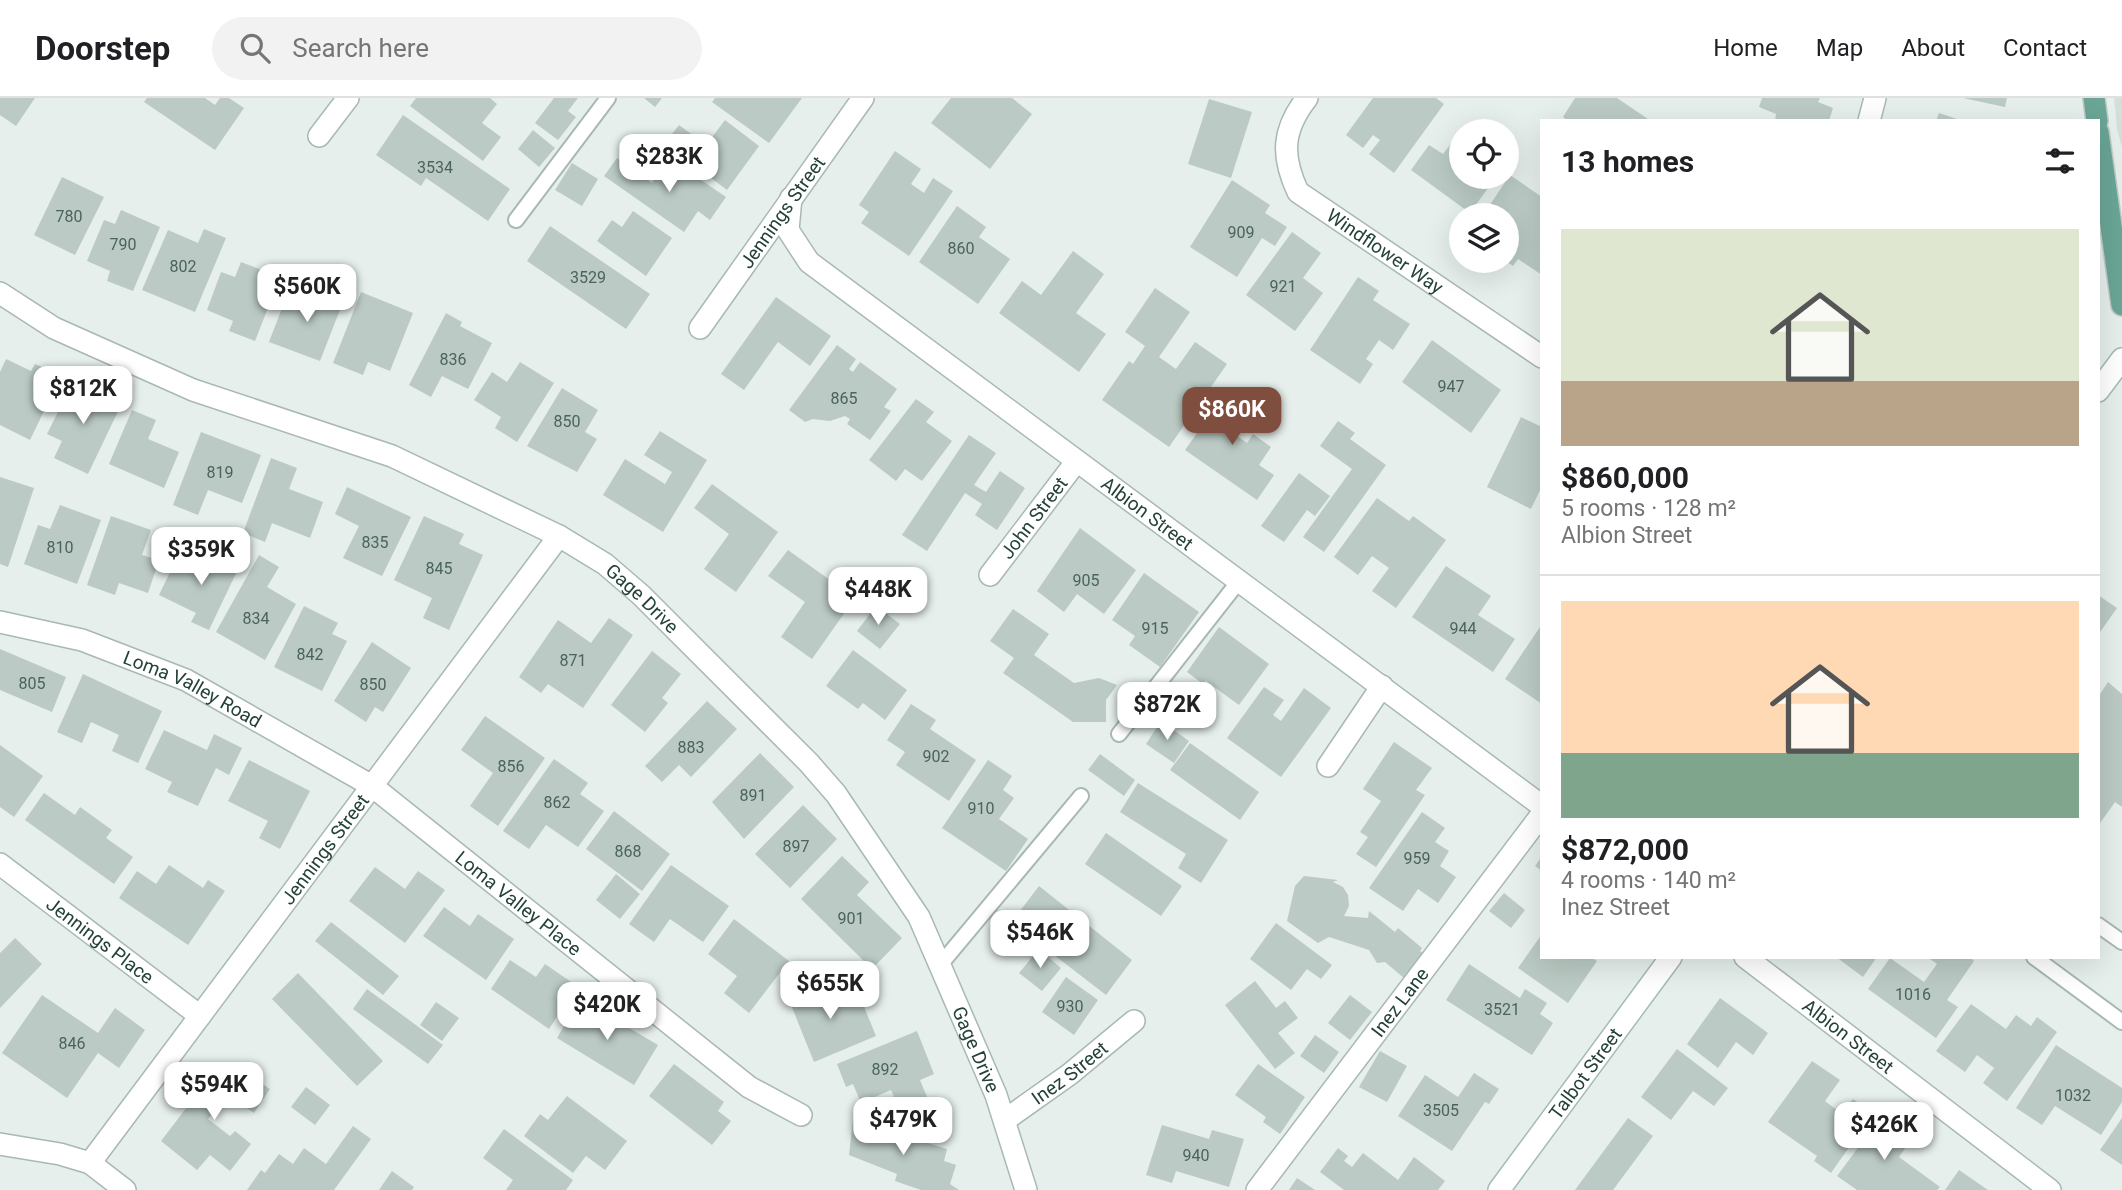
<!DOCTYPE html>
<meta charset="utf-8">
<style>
body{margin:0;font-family:Roboto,sans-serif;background:#f2f2f2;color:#202124;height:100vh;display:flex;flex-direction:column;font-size:26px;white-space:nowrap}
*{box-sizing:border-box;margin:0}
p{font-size:23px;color:#757577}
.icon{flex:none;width:38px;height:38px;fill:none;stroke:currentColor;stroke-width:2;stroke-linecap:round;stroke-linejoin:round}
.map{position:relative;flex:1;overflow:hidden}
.side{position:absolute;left:1540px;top:21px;width:560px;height:840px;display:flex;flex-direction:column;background:#fff;border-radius:0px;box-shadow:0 7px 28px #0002}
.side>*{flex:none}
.tools{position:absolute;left:1449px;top:21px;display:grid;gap:14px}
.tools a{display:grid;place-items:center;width:70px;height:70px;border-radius:50%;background:#fff;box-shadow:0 7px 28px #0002;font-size:35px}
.price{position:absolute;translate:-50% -60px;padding:0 16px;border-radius:14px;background:#fff;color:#222;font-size:23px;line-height:46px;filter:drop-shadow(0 2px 4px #0008)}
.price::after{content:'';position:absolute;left:50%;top:42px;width:21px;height:16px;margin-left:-10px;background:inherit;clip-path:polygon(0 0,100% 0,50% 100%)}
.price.on{background:#7f4e3f;color:#fff}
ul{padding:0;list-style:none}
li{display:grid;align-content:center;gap:14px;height:371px;padding:0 21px}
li+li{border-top:2px solid #e0e0e0}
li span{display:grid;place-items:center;height:217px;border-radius:0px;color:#555}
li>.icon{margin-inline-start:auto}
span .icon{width:126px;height:126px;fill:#fffc;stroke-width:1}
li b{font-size:30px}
h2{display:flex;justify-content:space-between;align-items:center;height:84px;padding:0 21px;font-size:30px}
header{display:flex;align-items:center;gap:42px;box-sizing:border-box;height:98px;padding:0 35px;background:#fff;border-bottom:2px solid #e0e0e0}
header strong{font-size:33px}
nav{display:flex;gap:38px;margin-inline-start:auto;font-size:24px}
.search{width:490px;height:63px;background:#f2f2f2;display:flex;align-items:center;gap:18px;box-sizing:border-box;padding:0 24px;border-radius:38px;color:#757577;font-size:26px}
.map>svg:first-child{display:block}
</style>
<header>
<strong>Doorstep</strong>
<div class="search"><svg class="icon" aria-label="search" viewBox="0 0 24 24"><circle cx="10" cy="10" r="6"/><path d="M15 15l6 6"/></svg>Search here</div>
<nav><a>Home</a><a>Map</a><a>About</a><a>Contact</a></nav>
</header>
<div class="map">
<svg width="2122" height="1092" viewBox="0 0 2122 1092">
<rect width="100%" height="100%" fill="#e6efeb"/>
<path fill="#d4dfda" d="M2114,0h8v49l-5,-17z"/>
<path fill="#bbcac4" d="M0,0h35l-19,28 -16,-11z
M147,0h58l10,7 5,-7h9l15,10 -29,42 -71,-48z
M416,0h74l7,6 -15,19 19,14 -18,24 -73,-55z
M554,0h24l-10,13 8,6 -18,23 -23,-17z
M644,0h18l-7,9z
M715,0h87l-33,45 -57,-41z
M951,0h61l20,16 -42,55 -59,-46z
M1373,0h63l8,6 -50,69 -25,-19 11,-14 -7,-5 -10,13 -17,-13z
M1575,0h42l31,21 -80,2 -5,-4z
M1762,0h58l-2,4 15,6 -4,13h-54l1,-7 -17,-7z
M1963,0h44l-2,9z
M1209,1l43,13 -21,66 -43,-14z
M1939,15l21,7v1h-24z
M403,17l107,74 -22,32 -62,-43 -5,8 -45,-31z
M725,22l34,26 -32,44 -62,-47 14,-18 27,20z
M533,32l22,18 -16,19 -21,-18z
M1459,35l2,2v42h35l-26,36 -59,-43 18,-25 14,9z
M895,53l26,18 -10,15 13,9 9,-15 20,13 -44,65 -48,-33 8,-11 -10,-7z
M617,60l35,25 9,-14 13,9 8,-11 44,30 -16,23 -12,-9 -14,21 -80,-56z
M572,65l26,16 -16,27 -27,-16z
M1510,77l32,22v78l-24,-16 -5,7 -6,-4v-47h-24z
M62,79l42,20 -29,58 -41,-20z
M1232,82l38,25 -5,8 22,14 -12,19 -13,-8 -25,39 -47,-30z
M957,108l29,21 -7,10 31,22 -32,45 -59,-42z
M121,112l39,17 -27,64 -26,-10 3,-10 -23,-10 17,-41 11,4z
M633,113l39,27 -26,38 -49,-35 15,-21 10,7z
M550,128l100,68 -24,35 -99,-68z
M204,131l22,9 -31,74 -53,-22 26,-60 30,13z
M1292,134l29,21 -18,25 20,15 -28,38 -49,-36z
M1073,153l31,23 -28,39 30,21 -27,38 -80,-59 23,-32 19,14z
M241,164l39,15 -25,64 -26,-10 4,-10 -26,-11 14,-38 14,5z
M1358,179l21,14 -6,9 37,24 -17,26 -14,-10 -13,19 7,5 -13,20 -50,-34z
M321,190l24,9 -25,64 -51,-19 18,-47 27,10z
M1155,190l35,24 -31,45 17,12 19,-27 32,22 -58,83 -67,-47 27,-39 4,3 12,-18 -20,-14z
M361,194l52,21 -23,58 -22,-9 -5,13 -30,-12z
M776,199l55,39 -21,30 -32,-24 -34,48 -23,-16z
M446,215l16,9 -2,4 32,17 -24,46 -26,-13 -11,21 -22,-12z
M1432,242l69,50 -30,43 -69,-51z
M837,247l19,14 -7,10 4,3 7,-10 37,27 -13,18 7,4 -21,29 -23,-16 3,-5 -5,-3 -15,5 -17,-2 -8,3 -16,-12z
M6,261l25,12 4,-7 26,12 -31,64 -30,-15v-53z
M520,264l34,21 -37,59 -22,-14 6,-11 -27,-17 18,-28 15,10z
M74,282l48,23 -34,71 -34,-16 8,-17 -15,-7z
M562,290l36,22 -13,22 12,7 -20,33 -50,-26z
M1229,290l23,17 -19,28 14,10 6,-9 18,13 -12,18 15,10 -17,25 -72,-50z
M916,301l18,13 -8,10 26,19 -30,40 -17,-12 -9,12 -27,-21z
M132,312l24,10 -8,19 31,13 -15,36 -55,-24z
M1521,319l21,10v59l-11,23 -44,-22z
M1338,323l17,12 -5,6 36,26 -62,87 -21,-15 49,-68 -32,-23z
M660,333l47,29 -44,72 -60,-37 22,-36 40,25 7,-12 -28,-17z
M201,334l60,23 -19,48 -34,-13 -10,25 -25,-10z
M969,337l27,18 -22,32 12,7 14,-21 25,17 -28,42 -22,-15 7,-11 -17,-11 -38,58 -25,-16z
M271,360l26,10 -8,21 34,13 -13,36 -38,-15 -7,19 -22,-9z
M1299,375l31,23 -15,20 -8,-6 -23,32 -23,-16z
M0,379l34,11 -26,79 -8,-3z
M712,386l66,48 -42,60 -32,-23 25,-35 -35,-26z
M347,389l64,30 -29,59 -39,-18 16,-32 -24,-12z
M1377,400l32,23 4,-5 33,24 -50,68 -24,-17 17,-23 -17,-12 -14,19 -24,-18z
M60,407l41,15 -24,64 -53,-20 14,-39 12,4z
M111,418l40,14 -9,25 17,5 -11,33 -29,-10 -4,12 -28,-10z
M424,418l40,18 -5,10 24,11 -34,75 -26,-12 9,-20 -38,-18z
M1080,430l56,42 -32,44 -27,-20 -13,18 -27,-21z
M200,451l39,18 -30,63 -18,-8 5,-9 -37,-18 14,-29 16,7z
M788,452l67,48 -43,61 -31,-22 24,-35 -37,-26z
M259,457l20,12 -12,20 29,17 -31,56 -49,-28z
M1446,468l45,30 -13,19 37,24 -22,33 -81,-55z
M1144,475l55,39 -39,55 -31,-22 6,-9 -23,-16z
M2098,497l19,13 -19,27z
M304,508l34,17 -6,11 15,7 -25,50 -48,-24z
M876,508l24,18 -20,25 -23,-18z
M1013,511l36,25 -15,21 40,28 25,-5 18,7 -11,15v22h-33l-70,-49 11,-15 -24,-17z
M609,520l24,17 -50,73 -35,-24 -7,9 -22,-16 39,-57 33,23z
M1542,526v80l-37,-25z
M1219,529l50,37 -30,41 -33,-24 -3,3 -16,-12z
M372,544l39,26 -28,44 -8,-5 -9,15 -32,-21z
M0,551l66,28 -14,35 -52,-22z
M853,552l54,40 -22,30 -22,-17 -5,6 -32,-23z
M652,553l29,23 -19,24 6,5 -23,29 -34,-27z
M83,576l79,37 -24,52 -26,-12 7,-16 -28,-13 -9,21 -25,-11z
M2108,584l14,12v113l-7,-5 -17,24v-129z
M1264,589l20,13 -11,15 8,6 23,-33 27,20 -50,69 -54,-39z
M707,603l30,28 -46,48 -12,-12 -17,17 -17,-16z
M911,606l25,16 -6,9 46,31 -27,41 -53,-36 9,-13 -18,-12z
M485,618l60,42 -47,68 -28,-20 23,-33 -32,-23z
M1161,623l28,20 -15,22 -28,-19z
M164,632l43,20 7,-16 28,14 -13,27 -13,-7 -18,38 -31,-14 5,-10 -27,-13z
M1394,644l38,26 -16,22 9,5 -49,72 -20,-13 12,-17 -8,-5 21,-31 -18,-12z
M1190,645l69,49 -19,28 -70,-50z
M0,647l43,31 -29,41 -14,-10z
M760,655l34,34 -50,52 -32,-37z
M1100,656l35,26 -11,16 -36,-26z
M554,661l34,24 -8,11 24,17 -26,36 -32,-22 -17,24 -26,-18z
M249,662l61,31 -30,58 -21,-11 9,-17 -40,-20z
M988,662l24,16 -9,14 11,8 -15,21 29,20 -22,32 -64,-43z
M1138,685l90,57 -27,43 -23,-15 8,-14 -66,-42z
M44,695l31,22 5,-8 32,23 -6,8 27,19 -19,27 -89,-64z
M803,707l34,34 -47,49 -35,-34z
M614,713l56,43 -28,37 -56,-42z
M1422,714l23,16 -10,14 14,9 -9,15 16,11 -18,26 -20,-14 -15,22 -34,-23z
M1106,735l76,53 -21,30 -76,-52z
M842,758l27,26 -12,13 45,43 -30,31 -71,-70z
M1542,758v15l-7,-5z
M169,767l34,23 5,-8 17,11 -37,54 -69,-47 18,-27 19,13z
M671,767l58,41 -26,36 -33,-23 -16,23 -25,-18z
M375,769l30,22 13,-18 27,19 -40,53 -56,-42z
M616,776l24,20 -20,25 -24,-19z
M1304,778l34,4 -5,2 10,5 5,8 1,11 -5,10 24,2 1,-7 26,21 3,-4 24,20 -2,3 5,3 -20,25 -20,-17 -8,1 -8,-13 -40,-13 -11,6 -31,-22 8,-35z
M1039,788l93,74 -26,35 -61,-47 8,-10 -33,-27z
M1504,795l21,17 -14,18 -22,-17z
M444,809l26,19 8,-12 36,25 -28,41 -63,-44z
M734,821l55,42 -40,52 -25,-20 13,-17 -29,-22z
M331,824l68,54 -16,19 -68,-54z
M1276,825l56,42 -11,14 -14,-10 -16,21 -41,-31z
M1542,836v23h49l6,4 -29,42 -50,-35z
M15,840l27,26 -42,44v-55z
M1039,851l22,19 -19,23 -23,-18z
M1836,859h41l-14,20z
M1927,859h43l4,4 -27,39 11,7 -22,31 -68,-49 22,-31 34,24 13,-18z
M510,862l26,17 9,-13 32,22 -28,43 -58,-40z
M1469,866l51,34 5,-9 22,14 -7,11 13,9 -21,32 -86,-55z
M298,875l85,88 -26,25 -85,-87z
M1066,879l32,23 -24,35 -32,-23z
M1255,883l21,27 9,-7 13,17 -20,15 17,20 -20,16 -50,-64z
M819,884l9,23 30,-13 18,44 -62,26 -27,-67z
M367,891l76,56 -15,19 -75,-55z
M42,897l56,38 17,-25 30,22 -26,38 -21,-15 -31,45 -65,-45z
M1350,897l22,17 -22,28 -22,-17z
M1720,900l48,35 -15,22 -17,-13 -18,26 -31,-24z
M580,901l78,46 -24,40 -77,-47z
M436,904l23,16 -17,23 -22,-16z
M1971,906l35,25 10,-14 15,11 6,-9 20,15 -50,69 -24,-18 11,-15 -17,-13 -12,17 -29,-21z
M917,933l17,43 -14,6 7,17 -28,11 -8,-18 -30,13 -8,-19 -7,3 -9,-23z
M1315,937l24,17 -15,21 -24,-17z
M2056,947l66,43v14l-21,33 -46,-29 -13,19 -26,-17z
M1677,951l51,39 -14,18 -21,-15 -22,29 -30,-23z
M1380,953l27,15 -20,36 -28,-15z
M1812,963l28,19 -15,21 17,13 11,-15 20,14 -42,60 -17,-12 3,-5 -49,-34z
M674,966l50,38 -6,9 13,10 -19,24 -63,-49z
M1258,966l47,33 -25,37 -17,-12 3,-5 -31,-22z
M239,971l31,20 -16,24 -22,-15 -10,4 -14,17 22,17 5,-5 16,13 -21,27 -20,-16 -13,15 -36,-29 42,-55z
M1474,975l25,16 -10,15 -4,-2 -33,49 -54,-35 27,-41 33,22z
M306,989l24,18 -15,20 -24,-18z
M567,998l60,45 -22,29 -19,-14 -13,17 -49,-37 16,-22 8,6z
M1883,1016l30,23 -14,20 41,30 -3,3h-80l-20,-14z
M1628,1020l25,18 -40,54h-38z
M2122,1020v47l-22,-15z
M853,1022l94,29 -3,12 12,4 -6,19 9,6h-38l-26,-9 2,-7 -48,-19z
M1162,1027l47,14 3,-9 32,9 -15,48 -53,-16 -4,12 -26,-8z
M353,1028l18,13 -37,51h-87l14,-20 4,3 14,-19 14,10 11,-16 22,16z
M504,1031l69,51 -7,10h-60l7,-10 -30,-22z
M1338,1050l10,8 -4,5 8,6 11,-14 35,27 16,-23 31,24 -7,9h-94l-24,-18z
M1959,1072l29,20h-43z
M392,1073l22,16 -2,3h-33z
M1297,1080l18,12h-26z"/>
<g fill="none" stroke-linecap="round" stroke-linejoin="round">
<defs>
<path id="lane" d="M516,122l92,-122
M1119,636l120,-153
M2098,827l24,17
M2034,859l88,65
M940,867l141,-169"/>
<g id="street">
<path id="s1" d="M1307,0c-25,32 -26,58 -9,94l244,165"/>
<path d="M1869,23l6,-23"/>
<path d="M319,38l29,-38"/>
<path id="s2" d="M791,100l-3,32 21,32 733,544"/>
<path id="s3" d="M0,195l54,35 139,62 199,66 167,80 46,28 36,31 168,168 27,31 83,123 77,178 30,95"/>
<path id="s4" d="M700,230l163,-230"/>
<path id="s5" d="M990,477l86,-113"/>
<path id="s6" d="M0,524l82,18 104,40 186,106 377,301 52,28"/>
<path d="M1328,668l54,-80"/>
<path id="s7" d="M0,766l200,152"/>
<path id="s8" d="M1745,859l305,233"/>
<path id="s9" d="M1005,1022l65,-46 64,-53"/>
<path d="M0,1046l60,10 30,9 35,27"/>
<path id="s10" d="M90,1065l469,-627"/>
<path id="s11" d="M1257,1092l285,-376"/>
</g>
<g id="secondary">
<path d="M2098,293l24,-32"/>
<path id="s12" d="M1499,1092l172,-233"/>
</g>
<path id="primary" d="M2094,0l3,23
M2098,34l24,173"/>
</defs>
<use href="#lane" stroke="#a8b8b2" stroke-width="18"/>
<use href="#street" stroke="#a8b8b2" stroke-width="24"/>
<use href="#secondary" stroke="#a4bbb3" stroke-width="24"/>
<use href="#primary" stroke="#c2cac8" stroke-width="24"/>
<use href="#lane" stroke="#fff" stroke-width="14"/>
<use href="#street" stroke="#fff" stroke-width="21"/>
<use href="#secondary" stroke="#fff" stroke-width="21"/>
<use href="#primary" stroke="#6aa596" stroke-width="21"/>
</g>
<g text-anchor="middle" stroke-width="5" stroke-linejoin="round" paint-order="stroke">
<g font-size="16" fill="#4a645c">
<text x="435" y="75">3534</text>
<text x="69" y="124">780</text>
<text x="1241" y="140">909</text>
<text x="123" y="152">790</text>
<text x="961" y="156">860</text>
<text x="183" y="174">802</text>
<text x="588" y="185">3529</text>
<text x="1283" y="194">921</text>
<text x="453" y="267">836</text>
<text x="1451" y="294">947</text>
<text x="844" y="306">865</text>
<text x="567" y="329">850</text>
<text x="220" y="380">819</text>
<text x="375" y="450">835</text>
<text x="60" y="455">810</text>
<text x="439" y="476">845</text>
<text x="1086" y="488">905</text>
<text x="256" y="526">834</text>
<text x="1155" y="536">915</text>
<text x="1463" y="536">944</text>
<text x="310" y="562">842</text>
<text x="573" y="568">871</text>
<text x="32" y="591">805</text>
<text x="373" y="592">850</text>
<text x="691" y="655">883</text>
<text x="936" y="664">902</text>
<text x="511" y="674">856</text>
<text x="753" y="703">891</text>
<text x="557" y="710">862</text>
<text x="981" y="716">910</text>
<text x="796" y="754">897</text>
<text x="628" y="759">868</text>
<text x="1417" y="766">959</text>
<text x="851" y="826">901</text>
<text x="1913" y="902">1016</text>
<text x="1070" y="914">930</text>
<text x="1502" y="917">3521</text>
<text x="72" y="951">846</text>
<text x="885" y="977">892</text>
<text x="2073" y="1003">1032</text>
<text x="1441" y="1018">3505</text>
<text x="1196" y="1063">940</text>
</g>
<g font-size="19" fill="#24423a" stroke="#f7fbf9">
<text dy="7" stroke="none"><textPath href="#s4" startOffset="142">Jennings Street</textPath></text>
<text dy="7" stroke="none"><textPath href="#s1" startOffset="206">Windflower Way</textPath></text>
<text dy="7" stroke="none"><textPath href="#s2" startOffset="492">Albion Street</textPath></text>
<text dy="7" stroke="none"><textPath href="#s5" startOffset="72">John Street</textPath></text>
<text dy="7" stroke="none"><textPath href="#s3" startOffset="716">Gage Drive</textPath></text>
<text dy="7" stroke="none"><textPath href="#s6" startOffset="205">Loma Valley Road</textPath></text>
<text dy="7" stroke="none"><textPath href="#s10" startOffset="392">Jennings Street</textPath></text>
<text dy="7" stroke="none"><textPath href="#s6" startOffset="597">Loma Valley Place</textPath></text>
<text dy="7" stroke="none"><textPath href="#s7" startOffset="126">Jennings Place</textPath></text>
<text dy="7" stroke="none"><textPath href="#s11" startOffset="236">Inez Lane</textPath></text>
<text dy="7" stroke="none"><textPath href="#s8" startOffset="130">Albion Street</textPath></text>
<text dy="7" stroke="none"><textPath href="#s3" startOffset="1284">Gage Drive</textPath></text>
<text dy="7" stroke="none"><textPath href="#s9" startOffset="80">Inez Street</textPath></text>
<text dy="7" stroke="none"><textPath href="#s12" startOffset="145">Talbot Street</textPath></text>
</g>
</g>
</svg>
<div class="tools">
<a><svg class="icon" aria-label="locate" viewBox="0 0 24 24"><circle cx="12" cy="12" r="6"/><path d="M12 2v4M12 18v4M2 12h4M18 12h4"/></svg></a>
<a><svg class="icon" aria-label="layers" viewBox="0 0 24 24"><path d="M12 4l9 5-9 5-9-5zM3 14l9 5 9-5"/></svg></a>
</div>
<b class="price" style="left:669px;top:96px">$283K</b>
<b class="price" style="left:307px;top:226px">$560K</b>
<b class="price" style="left:83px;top:328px">$812K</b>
<b class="price on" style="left:1232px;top:349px">$860K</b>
<b class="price" style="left:201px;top:489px">$359K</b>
<b class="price" style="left:878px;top:529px">$448K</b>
<b class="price" style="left:1167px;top:644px">$872K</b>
<b class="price" style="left:1040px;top:872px">$546K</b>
<b class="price" style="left:830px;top:923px">$655K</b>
<b class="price" style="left:607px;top:944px">$420K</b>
<b class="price" style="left:214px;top:1024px">$594K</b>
<b class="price" style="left:903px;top:1059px">$479K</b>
<b class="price" style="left:1884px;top:1064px">$426K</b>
<section class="side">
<h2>13 homes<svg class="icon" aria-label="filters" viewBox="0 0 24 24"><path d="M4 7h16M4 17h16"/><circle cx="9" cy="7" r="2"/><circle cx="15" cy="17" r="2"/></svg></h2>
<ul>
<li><span style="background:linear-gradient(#dfe7d0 70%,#b9a48a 0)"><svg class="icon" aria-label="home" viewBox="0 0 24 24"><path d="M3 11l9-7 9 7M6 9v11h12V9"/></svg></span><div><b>$860,000</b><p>5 rooms · 128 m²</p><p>Albion Street</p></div></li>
<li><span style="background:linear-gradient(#ffd9b3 70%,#7fa58c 0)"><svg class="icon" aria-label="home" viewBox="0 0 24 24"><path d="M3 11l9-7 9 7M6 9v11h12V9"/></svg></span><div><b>$872,000</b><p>4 rooms · 140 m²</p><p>Inez Street</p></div></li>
</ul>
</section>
</div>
